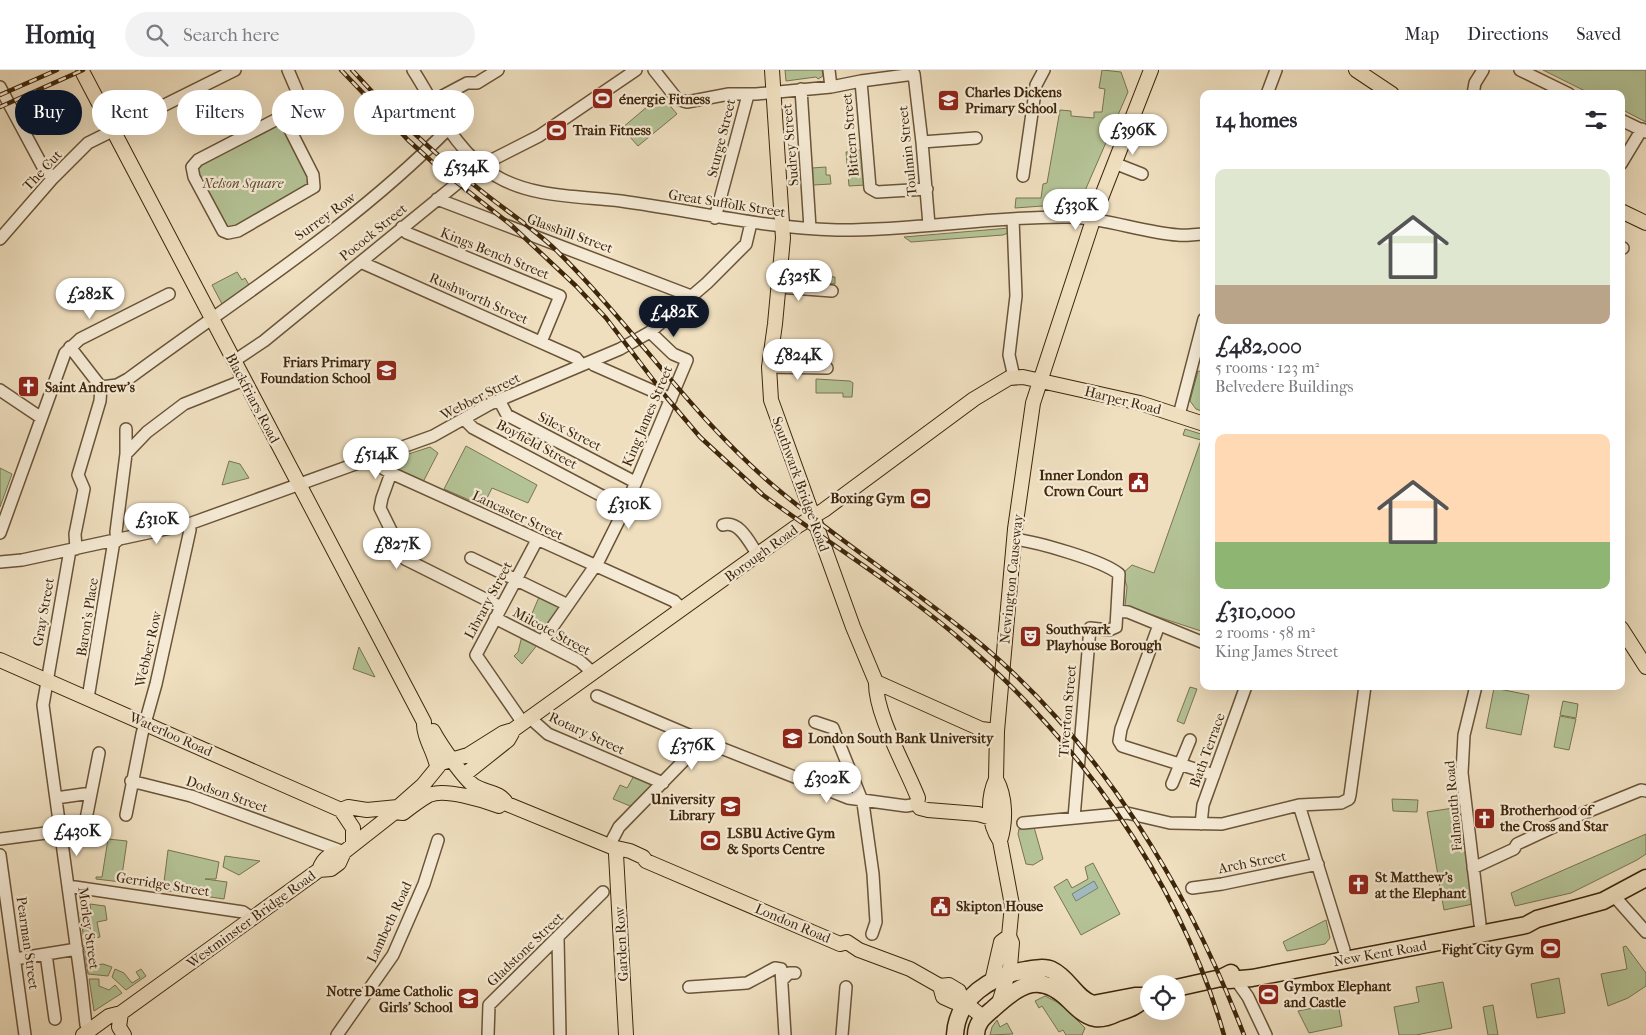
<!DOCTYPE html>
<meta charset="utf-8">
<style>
body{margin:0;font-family:"IM FELL French Canon",serif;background:#f2f2f3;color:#2b2b33;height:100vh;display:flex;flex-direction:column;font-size:19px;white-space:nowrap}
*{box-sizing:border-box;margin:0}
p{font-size:16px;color:#7c7c81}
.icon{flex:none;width:28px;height:28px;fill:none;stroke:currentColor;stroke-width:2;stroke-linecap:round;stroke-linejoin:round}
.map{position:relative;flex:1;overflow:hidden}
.side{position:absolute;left:1200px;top:20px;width:425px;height:600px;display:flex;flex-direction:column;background:#fff;border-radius:10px;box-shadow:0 5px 20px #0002}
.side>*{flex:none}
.banner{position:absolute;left:15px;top:20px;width:475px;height:45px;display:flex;gap:10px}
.tools{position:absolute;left:1140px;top:905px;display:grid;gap:10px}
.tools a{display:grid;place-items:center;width:45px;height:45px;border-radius:50%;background:#fff;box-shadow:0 5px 20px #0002;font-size:25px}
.price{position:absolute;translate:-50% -42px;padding:0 11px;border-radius:18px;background:#fff;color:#222;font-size:16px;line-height:32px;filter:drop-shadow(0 1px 2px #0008)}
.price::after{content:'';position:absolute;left:50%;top:30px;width:15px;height:11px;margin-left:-8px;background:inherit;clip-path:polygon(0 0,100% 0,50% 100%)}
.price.on{background:#111827;color:#fff}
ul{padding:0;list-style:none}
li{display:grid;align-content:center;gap:10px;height:265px;padding:0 15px}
li span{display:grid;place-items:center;height:155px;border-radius:10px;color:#555}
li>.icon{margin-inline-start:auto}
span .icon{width:90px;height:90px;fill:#fffc;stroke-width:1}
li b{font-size:21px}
h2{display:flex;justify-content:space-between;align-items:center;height:60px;padding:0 15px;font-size:21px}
.tag{padding:0 18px;border-radius:22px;background:#fff;box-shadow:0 5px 20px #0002;font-size:18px;line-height:45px}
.tag.on{background:#111827;color:#fff}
header{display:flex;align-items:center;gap:30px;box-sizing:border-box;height:70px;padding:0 25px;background:#fff;border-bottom:1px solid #e1e1e2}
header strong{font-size:24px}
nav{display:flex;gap:28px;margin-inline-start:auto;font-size:18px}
.search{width:350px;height:45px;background:#f2f2f3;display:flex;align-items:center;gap:12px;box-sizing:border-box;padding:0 18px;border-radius:28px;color:#7c7c81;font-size:19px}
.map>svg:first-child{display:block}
</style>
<header>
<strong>Homiq</strong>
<div class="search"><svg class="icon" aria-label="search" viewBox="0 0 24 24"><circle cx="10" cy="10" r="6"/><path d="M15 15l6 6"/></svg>Search here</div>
<nav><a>Map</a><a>Directions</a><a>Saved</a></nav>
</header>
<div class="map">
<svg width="1646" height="965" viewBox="0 0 1646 965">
<rect width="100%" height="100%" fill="#efdfbf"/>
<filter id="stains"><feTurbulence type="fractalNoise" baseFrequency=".004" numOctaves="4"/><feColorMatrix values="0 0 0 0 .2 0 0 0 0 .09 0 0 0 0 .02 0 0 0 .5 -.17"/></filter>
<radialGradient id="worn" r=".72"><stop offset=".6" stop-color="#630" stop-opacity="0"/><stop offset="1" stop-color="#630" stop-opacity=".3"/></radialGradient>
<path fill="#b4c396" stroke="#797450" d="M785,0h37l1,6 -5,3 -2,-2 -30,4z
M1102,0l19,2 7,20 -44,101 -27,-3 -1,15 -41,3 1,-10h25l2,-14 4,-1 13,-73 11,1v5l23,2v-6h8l3,-23 -6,-1z
M1543,0h103v52l-25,-13v-15h-30z
M661,25l16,19 -39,32 -16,-18z
M281,54l31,58 -79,47h-5l-32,-55 2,-8z
M861,80l4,35 -16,1 -3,-34z
M826,97v8h4l1,9 -18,1 -1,-17z
M1009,158l-1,5 -5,2 -92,7 -7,-5z
M237,202l5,8 3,-2 4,7 -27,19 -10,-19z
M806,205l29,2v7l-29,-2z
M1198,301l6,1v40l-8,-3 -6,-8z
M816,309l34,2 3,2 -1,14h-9v-4h-27z
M1185,359l19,6v197l-79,-26 2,-19 -4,-14 9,-8 22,8 47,-133 -18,-5z
M466,376l71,39 -9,18 -36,-15 -9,18 -39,-17z
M430,377l8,6 -15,29 -36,-17v-4z
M229,391l11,3 9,14 -27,7z
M0,398l12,6 -12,33z
M539,527l24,11 -22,30 -16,-8z
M522,566l16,8 -16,20 -8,-8 4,-4z
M359,577l16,30 -22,-8z
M1190,617l7,2 -13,35 -7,-3z
M1494,618l35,7 -8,40 -35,-7z
M1563,631l15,3 -2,14 -16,-3z
M1560,646l16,3 -7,31 -15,-3z
M635,704l20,9 -20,25 -22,-9 7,-14 7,3z
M1392,729l26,1 -1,12 -24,-1z
M1460,737l13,97 -29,6 -17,-98z
M1034,757l9,32 -10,6 -7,-1 -8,-30 1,-5z
M1646,764v20l-9,6 -66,33 -56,13 -4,-13z
M108,769l19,2 -6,41 -25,-3v-2h6z
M168,780l51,12 -3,17h-11l22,3 -3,17 -61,-9z
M225,786l35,5 -21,14 -16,-8z
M1093,793l27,51 -39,21 -27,-48 13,-8 5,9 16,-9 -3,-12z
M90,834l15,2 2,14 -10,2 3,15 -16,3 -4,-28 11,-1z
M1326,850l4,18 -5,6 -38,7 -4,-9z
M84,875l3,7 7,-1 1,4 -7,1 1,10 14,-2 9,3 -4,9 -20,-2z
M1626,876l20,27v13l-18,12 -20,8 -7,-32 26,-5 -4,-22z
M115,899l9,4 8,10 8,-5 -4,-6 5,-3 5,7 -20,14 -14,-13z
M1559,908l6,35 -28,5 -6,-34z
M89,909h10v7l10,4 6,-5 7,8 -28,18z
M1443,912l9,46 -36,7h-17l-5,-28 25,-5 -3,-15z
M1045,926l16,8 24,24 -3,7h-16l-3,-5 -4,2 -17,-26 -3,2 -4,-7z
M1338,933l4,23 -33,7 -11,-22z
M1493,935l5,30h-10l-5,-28z
M997,950l3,7 7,-4 6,11 -23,1 2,-8z"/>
<path fill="#a0b9be" stroke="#797e76" d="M1094,811l4,7 -22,13 -4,-7z"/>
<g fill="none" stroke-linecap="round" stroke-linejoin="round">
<defs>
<path id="minor" d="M413,0c25,39 42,82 83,106 37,22 84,20 125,25 73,10 143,27 216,29 77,1 154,-14 231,-13 38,1 73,15 110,18 8,1 17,-1 26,-1
M654,0l23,29 10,3 42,-8h27l75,-7 30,-6 53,-7 8,68 7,83
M829,0l2,17
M1520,0l49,24
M861,11l9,107 7,4 50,-3
M0,17l44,82 9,9
M801,19l9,139
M1267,24l9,-24
M1473,24l2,-11 8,-13
M433,31l34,-18h10l21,-13
M283,46l30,59 1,12 -76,44 -10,2 -5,-2 -29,-54 -2,-10 6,-7 85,-44 14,-25 -9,-21
M1621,50l25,12
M922,72l54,-4
M1114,93l28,11
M1621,94l21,-35
M1023,106l13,-91 8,-15
M437,129l254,97
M715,148l33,-123
M1013,149l3,77 -7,59 5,22
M402,157l5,6 153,63 -19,46
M0,169l53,-61 35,-35 147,-73
M1621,178h2
M362,191l3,3 211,94 6,7
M779,217l53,4
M70,277l31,40
M234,291l30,-20 212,-173 63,-32 97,-66
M591,292l3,3 77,34
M769,297l58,1
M101,317l16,-2 11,-6c108,-80 225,-153 320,-250
M0,320l40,27
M499,330l8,15 128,67
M1179,345l25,-96
M464,349l9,9 152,80
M126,384v-25
M370,389l5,5 16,9 283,128 8,8
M391,403l-9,25 -2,10 25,51 96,48
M723,455c17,-5 27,19 35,30
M0,463l65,-180 15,-14 89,-45
M1014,469c23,3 88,21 105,35l-3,53 -7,3 -19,-2 -16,190
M117,471l-1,-9 10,-78 21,-22 37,-28 60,-24
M76,479l-1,-15 9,-45 -6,-14 22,-74 1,-14
M70,480l-27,155 38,276 5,44 6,4
M471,488l97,47
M0,492l22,-2 167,-36 244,-88 57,-32 130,-55 30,-17 57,-49 39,-39 5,-21
M596,496l29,-58 62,-148 -14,-6 -23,-22
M1117,541l11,1 76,31
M495,548l85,43 13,12
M1159,555l-38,104 -2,12 3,5 92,29
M542,572l53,-76
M1476,616l-12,49 -2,38 18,151
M597,626l106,45 145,57 58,8 11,-2
M88,628l26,-157
M530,648l18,16 115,49
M815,652l18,6 30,75 10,71 3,48 -4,12
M523,653l-47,-68 61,-115
M131,711l60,15 153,56
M1172,714l18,-44
M56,728l35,-5
M1299,735l45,145
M126,745l16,-81 14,-50 34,-154 -1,-6
M86,749l13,-66
M1023,753l104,-10 43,10 52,1 77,-19 42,-2 8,-4 1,-4 15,-109
M1201,754l2,-19 43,-119
M0,769l61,-8
M609,776l10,-19 84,-86
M0,785l25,180
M1473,798l41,-19 3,-5 60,-28 64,-26 5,1
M68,816l175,26 9,6
M1192,818l30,-4 96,-20
M1615,827l31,35
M558,868l2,97
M46,884l9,65
M15,889l62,-10
M783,909l6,-6h6
M1236,910l12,17 18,38
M689,917l58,-4 28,-15 6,1 4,66
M337,965l56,-80 31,-71 14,-44
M488,965l1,-30 114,-113
M842,965l4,-48"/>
<path id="major" d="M772,0l11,168 -8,86 -6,43 2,33 82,227 23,55c-1,32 30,85 42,116l-1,6 3,4 8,2 50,4 14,4
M1356,0l36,24
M83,3l341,649c-1,14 10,29 13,44
M1621,141l25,12
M1621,558l25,39
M0,590l341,150 12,18v16
M876,612l105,47 16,2
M433,661c7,13 29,45 40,54 11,8 27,6 34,19l105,43 18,4 13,6 3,4 194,83 7,-2 12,8 51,19 30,17 9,-1 10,6 1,8 23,18
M464,705l44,-35 4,-7
M996,709c10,18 10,43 4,62
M341,740l7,-3 19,3 31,-3
M395,742l8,1c8,-6 17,-13 26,-18 16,-7 54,5 70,11
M616,784l10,181
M319,800c5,-14 12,-16 25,-18
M992,911l9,-39 8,-6
M940,916l3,11 11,5 6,-3
M999,933l11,-36 2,-24 -3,-7 3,-31 -12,-64c-12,-18 -13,-42 -4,-62l1,-48 18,-202 18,-126 63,-192 55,-141
M121,943l-2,14 5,8
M83,965l26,-19 12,-3 198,-143 12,-1 8,-6 5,-11 51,-40 3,-5 25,-22 18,-22 27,-8 35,-22 10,-3 283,-203 28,-17 150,-111 35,-21 14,-1 117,26 64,21"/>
<path id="highway" d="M1221,908l8,2 23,-2 274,-53 11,-6 66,-18 43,-23
M1176,918l45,-10 10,-5
M955,965c2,-38 36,-59 71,-65 8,-1 18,-4 26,0 17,8 24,29 41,34l42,-8h14
M976,965c0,-13 9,-19 18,-27 27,-25 47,-36 76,-7 7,7 15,15 25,17 7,1 16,-2 22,-5 13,-4 21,-7 30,-17"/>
</defs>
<use href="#minor" stroke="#6a5438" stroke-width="14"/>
<use href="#major" stroke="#3e260b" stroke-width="16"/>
<use href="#highway" stroke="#3e260b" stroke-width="19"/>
<use href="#minor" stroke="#f5ead5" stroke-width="11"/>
<use href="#major" stroke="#efdfbf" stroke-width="14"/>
<use href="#highway" stroke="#efdfbf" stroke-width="16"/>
<defs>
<path id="rail" d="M341,0l67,70 33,30 70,55 65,61 30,32 61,80 33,39 63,58c63,46 130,88 190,138 123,104 226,245 271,402
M352,0c39,43 81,83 127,119 26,21 54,39 78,62 77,76 135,166 218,236 66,56 140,102 207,158 120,101 206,244 262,390
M0,25l57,-25
M0,37l83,-37"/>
</defs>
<use href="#rail" stroke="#3e260b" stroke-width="4.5"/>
<use href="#rail" stroke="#f5ead5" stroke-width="2.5" stroke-dasharray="8" stroke-linecap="butt"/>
</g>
<defs>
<symbol id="stadium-square" viewBox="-11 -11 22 22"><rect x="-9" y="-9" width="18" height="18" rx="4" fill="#8f2418" stroke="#f5ead5"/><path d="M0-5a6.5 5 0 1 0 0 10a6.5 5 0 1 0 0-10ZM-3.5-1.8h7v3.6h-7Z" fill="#fff"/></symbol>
<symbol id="school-square" viewBox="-11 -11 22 22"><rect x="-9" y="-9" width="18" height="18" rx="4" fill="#8f2418" stroke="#f5ead5"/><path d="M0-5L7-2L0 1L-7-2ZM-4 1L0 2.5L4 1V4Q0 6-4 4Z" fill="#fff"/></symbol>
<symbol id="church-square" viewBox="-11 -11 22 22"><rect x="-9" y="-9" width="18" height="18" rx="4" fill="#8f2418" stroke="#f5ead5"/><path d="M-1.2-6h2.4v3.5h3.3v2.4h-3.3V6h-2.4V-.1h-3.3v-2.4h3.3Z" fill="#fff"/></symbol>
<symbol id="civic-square" viewBox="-11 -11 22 22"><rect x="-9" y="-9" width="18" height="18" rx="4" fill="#8f2418" stroke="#f5ead5"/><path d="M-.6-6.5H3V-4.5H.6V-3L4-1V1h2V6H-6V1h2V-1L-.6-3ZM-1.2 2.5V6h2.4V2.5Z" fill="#fff"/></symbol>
<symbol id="theatre-square" viewBox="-11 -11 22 22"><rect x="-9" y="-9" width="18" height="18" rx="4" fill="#8f2418" stroke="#f5ead5"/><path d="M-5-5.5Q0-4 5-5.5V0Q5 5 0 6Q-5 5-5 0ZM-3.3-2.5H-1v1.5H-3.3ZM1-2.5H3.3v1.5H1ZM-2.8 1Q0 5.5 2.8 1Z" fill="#fff"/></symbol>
<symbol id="university-square" viewBox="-11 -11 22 22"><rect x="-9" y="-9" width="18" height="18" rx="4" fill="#8f2418" stroke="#f5ead5"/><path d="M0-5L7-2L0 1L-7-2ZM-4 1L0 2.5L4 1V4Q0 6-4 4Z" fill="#fff"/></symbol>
</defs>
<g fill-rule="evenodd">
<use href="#stadium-square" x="590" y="16" width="25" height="25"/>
<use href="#school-square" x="936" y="18" width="25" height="25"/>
<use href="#stadium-square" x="544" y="48" width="25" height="25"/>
<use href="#school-square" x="374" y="288" width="25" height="25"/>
<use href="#church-square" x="16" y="304" width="25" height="25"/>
<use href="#civic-square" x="1126" y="400" width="25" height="25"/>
<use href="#stadium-square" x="908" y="416" width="25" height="25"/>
<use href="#theatre-square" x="1018" y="554" width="25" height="25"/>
<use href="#university-square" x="780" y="656" width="25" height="25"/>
<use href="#university-square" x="718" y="724" width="25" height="25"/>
<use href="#church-square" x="1472" y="736" width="25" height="25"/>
<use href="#stadium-square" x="698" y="758" width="25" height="25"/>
<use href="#church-square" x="1346" y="802" width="25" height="25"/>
<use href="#civic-square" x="928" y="824" width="25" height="25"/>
<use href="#stadium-square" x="1538" y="866" width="25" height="25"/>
<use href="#stadium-square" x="1256" y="912" width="25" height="25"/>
<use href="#school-square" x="456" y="916" width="25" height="25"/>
</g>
<g text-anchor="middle" stroke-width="4.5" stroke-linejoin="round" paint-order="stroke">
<g font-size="14" font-weight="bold" fill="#3e260b" stroke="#f5ead5" text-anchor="start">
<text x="965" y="27">Charles Dickens<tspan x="965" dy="16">Primary School</tspan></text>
<text x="619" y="34">énergie Fitness</text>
<text x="573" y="65">Train Fitness</text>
<text x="371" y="297" text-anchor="end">Friars Primary<tspan x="371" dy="16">Foundation School</tspan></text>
<text x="45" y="322">Saint Andrew's</text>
<text x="1123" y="410" text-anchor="end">Inner London<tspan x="1123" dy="16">Crown Court</tspan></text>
<text x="905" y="433" text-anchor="end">Boxing Gym</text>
<text x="1046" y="564">Southwark<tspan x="1046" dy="16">Playhouse Borough</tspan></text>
<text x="808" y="673">London South Bank University</text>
<text x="715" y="734" text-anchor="end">University<tspan x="715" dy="16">Library</tspan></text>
<text x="1500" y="745">Brotherhood of<tspan x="1500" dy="16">the Cross and Star</tspan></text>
<text x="727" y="768">LSBU Active Gym<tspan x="727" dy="16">&amp; Sports Centre</tspan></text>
<text x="1375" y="812">St Matthew's<tspan x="1375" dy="16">at the Elephant</tspan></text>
<text x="956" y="841">Skipton House</text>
<text x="1534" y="884" text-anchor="end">Fight City Gym</text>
<text x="1284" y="921">Gymbox Elephant<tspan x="1284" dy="16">and Castle</tspan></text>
<text x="453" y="926" text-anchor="end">Notre Dame Catholic<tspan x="453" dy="16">Girls' School</tspan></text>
</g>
<g font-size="14" fill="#3e260b" stroke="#f5ead5">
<text transform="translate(850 65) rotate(-95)" y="5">Bittern Street</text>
<text transform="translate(721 68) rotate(-76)" y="5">Sturge Street</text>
<text transform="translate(790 75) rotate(-95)" y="5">Sudrey Street</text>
<text transform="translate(907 81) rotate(-96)" y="5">Toulmin Street</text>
<text transform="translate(42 100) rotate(-47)" y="5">The Cut</text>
<text transform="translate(727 133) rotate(9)" y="5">Great Suffolk Street</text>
<text transform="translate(325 146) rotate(-36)" y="5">Surrey Row</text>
<text transform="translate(373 162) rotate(-39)" y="5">Pocock Street</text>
<text transform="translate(570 163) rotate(20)" y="5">Glasshill Street</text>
<text transform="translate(495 183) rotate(22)" y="5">Kings Bench Street</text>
<text transform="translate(479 228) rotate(24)" y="5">Rushworth Street</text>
<text transform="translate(480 326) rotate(-27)" y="5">Webber Street</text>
<text transform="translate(253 328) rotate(62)" y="5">Blackfriars Road</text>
<text transform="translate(1123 330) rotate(14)" y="5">Harper Road</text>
<text transform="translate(647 346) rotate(-67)" y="5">King James Street</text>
<text transform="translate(570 361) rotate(27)" y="5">Silex Street</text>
<text transform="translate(537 374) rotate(28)" y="5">Boyfield Street</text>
<text transform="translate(801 414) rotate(70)" y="5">Southwark Bridge Road</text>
<text transform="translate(518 445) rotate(25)" y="5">Lancaster Street</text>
<text transform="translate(761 483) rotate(-36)" y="5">Borough Road</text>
<text transform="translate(1011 509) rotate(-84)" y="5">Newington Causeway</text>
<text transform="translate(488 530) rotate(-62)" y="5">Library Street</text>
<text transform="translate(43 542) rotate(-80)" y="5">Gray Street</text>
<text transform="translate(87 547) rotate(-81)" y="5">Baron's Place</text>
<text transform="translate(552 561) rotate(28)" y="5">Milcote Street</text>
<text transform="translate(148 579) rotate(-77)" y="5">Webber Row</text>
<text transform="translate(1067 641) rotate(-85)" y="5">Tiverton Street</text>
<text transform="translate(587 663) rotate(25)" y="5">Rotary Street</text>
<text transform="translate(171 664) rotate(24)" y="5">Waterloo Road</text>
<text transform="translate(1207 680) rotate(-70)" y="5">Bath Terrace</text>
<text transform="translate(227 724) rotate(19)" y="5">Dodson Street</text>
<text transform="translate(1453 736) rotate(-95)" y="5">Falmouth Road</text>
<text transform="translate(1252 792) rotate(-11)" y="5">Arch Street</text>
<text transform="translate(163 814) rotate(9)" y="5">Gerridge Street</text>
<text transform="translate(251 849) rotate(-36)" y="5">Westminster Bridge Road</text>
<text transform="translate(389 852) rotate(-65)" y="5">Lambeth Road</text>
<text transform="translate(793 853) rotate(23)" y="5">London Road</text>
<text transform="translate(89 858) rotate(82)" y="5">Morley Street</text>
<text transform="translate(28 873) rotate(82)" y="5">Pearman Street</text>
<text transform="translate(621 874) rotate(-93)" y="5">Garden Row</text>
<text transform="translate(525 879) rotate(-44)" y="5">Gladstone Street</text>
<text transform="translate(1380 883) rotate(-10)" y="5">New Kent Road</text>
</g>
<g font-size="14" font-style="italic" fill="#5c4d2e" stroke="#f5ead5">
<text x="243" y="118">Nelson Square</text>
</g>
</g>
<rect width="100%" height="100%" filter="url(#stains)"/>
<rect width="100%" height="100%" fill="url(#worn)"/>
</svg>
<div class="tools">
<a><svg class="icon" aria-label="locate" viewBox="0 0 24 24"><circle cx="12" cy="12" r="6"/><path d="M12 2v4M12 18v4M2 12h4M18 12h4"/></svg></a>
</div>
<b class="price" style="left:1133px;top:86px">£396K</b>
<b class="price" style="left:466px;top:123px">£534K</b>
<b class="price" style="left:1076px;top:161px">£330K</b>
<b class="price" style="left:799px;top:232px">£325K</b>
<b class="price" style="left:90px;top:250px">£282K</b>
<b class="price on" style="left:674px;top:268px">£482K</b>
<b class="price" style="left:798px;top:311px">£824K</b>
<b class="price" style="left:376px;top:410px">£514K</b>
<b class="price" style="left:629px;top:460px">£310K</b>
<b class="price" style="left:157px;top:475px">£310K</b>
<b class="price" style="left:397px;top:500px">£827K</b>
<b class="price" style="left:692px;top:701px">£376K</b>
<b class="price" style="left:827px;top:734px">£302K</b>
<b class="price" style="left:77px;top:787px">£430K</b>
<div class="banner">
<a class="tag on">Buy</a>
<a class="tag">Rent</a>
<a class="tag">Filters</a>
<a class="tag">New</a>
<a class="tag">Apartment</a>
</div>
<section class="side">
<h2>14 homes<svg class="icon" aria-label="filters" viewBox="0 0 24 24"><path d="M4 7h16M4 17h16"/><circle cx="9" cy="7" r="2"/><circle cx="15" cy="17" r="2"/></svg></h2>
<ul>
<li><span style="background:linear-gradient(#dfe7d0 75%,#b9a48a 0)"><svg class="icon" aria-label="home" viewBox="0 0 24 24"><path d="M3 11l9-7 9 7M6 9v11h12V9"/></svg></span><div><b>£482,000</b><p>5 rooms · 123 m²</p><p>Belvedere Buildings</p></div></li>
<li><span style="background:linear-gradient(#ffd9b3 70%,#8fb573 0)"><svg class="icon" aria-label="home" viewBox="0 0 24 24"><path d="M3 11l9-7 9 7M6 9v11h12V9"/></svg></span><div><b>£310,000</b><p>2 rooms · 58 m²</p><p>King James Street</p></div></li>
</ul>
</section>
</div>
